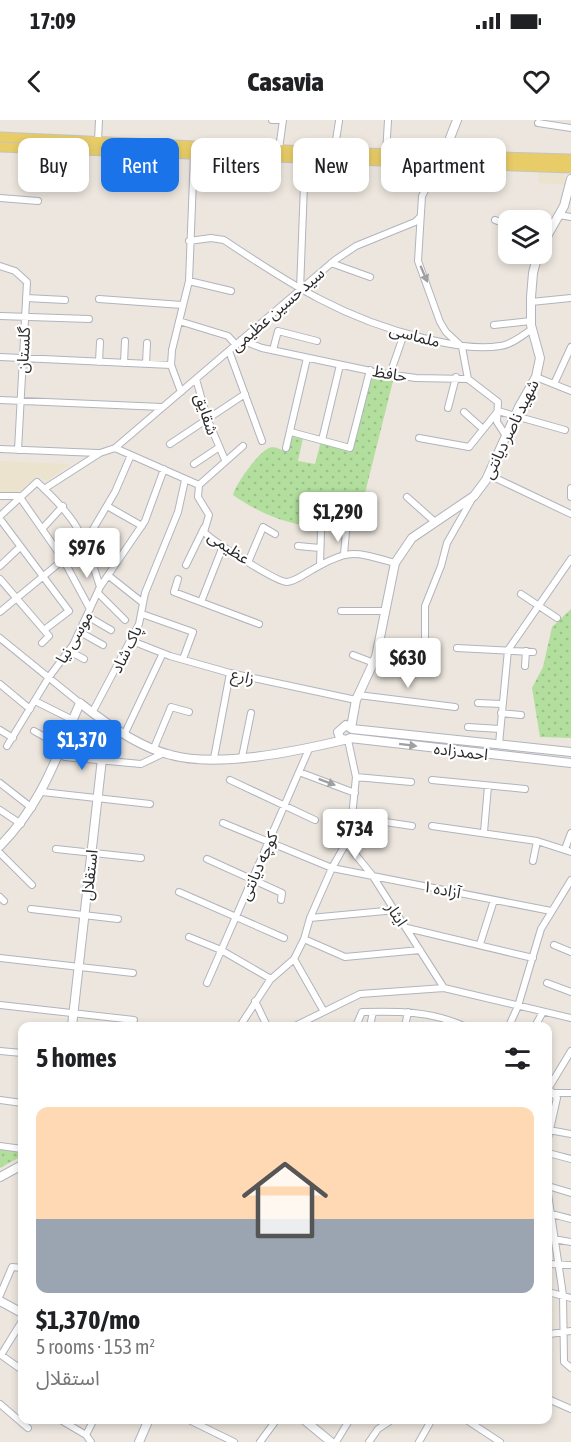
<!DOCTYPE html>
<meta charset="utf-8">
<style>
body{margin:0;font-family:"Asap Condensed","Noto Sans Arabic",sans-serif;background:#f6f6f6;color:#202124;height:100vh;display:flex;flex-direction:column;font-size:22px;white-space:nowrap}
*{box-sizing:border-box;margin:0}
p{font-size:20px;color:#757577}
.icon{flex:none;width:33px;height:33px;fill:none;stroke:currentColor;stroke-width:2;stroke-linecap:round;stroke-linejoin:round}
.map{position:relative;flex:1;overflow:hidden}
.details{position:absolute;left:18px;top:902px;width:534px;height:402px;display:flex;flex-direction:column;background:#fff;border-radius:12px;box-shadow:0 3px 9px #0003}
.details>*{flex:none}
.banner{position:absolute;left:18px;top:18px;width:536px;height:54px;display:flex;gap:12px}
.buttons{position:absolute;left:498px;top:90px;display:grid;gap:12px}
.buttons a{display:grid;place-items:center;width:54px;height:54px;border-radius:12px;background:#fff;box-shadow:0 3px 9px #0003;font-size:30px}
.price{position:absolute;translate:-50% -51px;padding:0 14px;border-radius:6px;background:#fff;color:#222;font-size:20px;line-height:39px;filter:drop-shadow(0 2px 3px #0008)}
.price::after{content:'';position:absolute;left:50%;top:36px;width:18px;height:14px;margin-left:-9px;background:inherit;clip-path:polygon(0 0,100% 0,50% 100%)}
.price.selected{background:#1a73e8;color:#fff}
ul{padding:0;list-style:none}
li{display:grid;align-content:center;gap:12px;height:318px;padding:0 18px}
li+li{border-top:2px solid #e0e0e0}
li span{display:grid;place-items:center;height:186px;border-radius:12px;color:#555}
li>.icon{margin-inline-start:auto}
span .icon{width:108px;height:108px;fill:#fffc;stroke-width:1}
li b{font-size:26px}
h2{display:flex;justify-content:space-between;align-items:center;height:72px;padding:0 18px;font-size:26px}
.pill{padding:0 21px;border-radius:12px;background:#fff;box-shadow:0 3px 9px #0003;font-size:21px;line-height:54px}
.pill.selected{background:#1a73e8;color:#fff}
.status{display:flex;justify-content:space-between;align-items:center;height:42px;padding:0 30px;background:#fff;direction:ltr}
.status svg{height:16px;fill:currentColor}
header{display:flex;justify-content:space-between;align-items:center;height:78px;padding:0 18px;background:#fff;font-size:27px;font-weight:800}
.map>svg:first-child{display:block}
</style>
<div class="status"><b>17:09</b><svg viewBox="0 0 49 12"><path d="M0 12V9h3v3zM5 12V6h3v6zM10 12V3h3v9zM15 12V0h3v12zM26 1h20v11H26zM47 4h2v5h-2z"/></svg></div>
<header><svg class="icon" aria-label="back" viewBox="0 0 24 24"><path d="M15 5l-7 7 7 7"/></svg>Casavia<svg class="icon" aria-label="heart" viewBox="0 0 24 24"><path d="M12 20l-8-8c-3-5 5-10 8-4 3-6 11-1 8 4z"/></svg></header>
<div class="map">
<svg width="571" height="1322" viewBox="0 0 571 1322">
<defs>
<pattern id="green-dots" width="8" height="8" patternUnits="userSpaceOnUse" patternTransform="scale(1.5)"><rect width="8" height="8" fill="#b3df9e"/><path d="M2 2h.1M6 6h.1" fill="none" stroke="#9ac088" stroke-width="1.8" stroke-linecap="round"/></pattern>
</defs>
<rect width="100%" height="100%" fill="#ece6de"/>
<path fill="#ece3cf" d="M538,52l26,1 2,12 -27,-2z
M0,341l70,3 -23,17 -10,-5 -20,17h-17z"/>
<path fill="url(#green-dots)" d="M372,256l21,5 -32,128c-32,0 -27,-5 -54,17 -29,-5 -51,-15 -74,-31 3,-12 28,-47 39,-48 4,0 10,3 14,5l3,-12 4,-3 10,1 -5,23 17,3 6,-23 30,8z
M571,489v129l-31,-1 -8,-49 11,-21 9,-40z
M0,1028l22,3v5l-22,12z"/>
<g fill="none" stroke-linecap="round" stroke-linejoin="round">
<defs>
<path id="street" d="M272,0h11
M538,3l33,5
M98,21l1,-21
M279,29l4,-29
M334,33l5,-32
M386,34l2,-34
M439,45l-17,31 -4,65 22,61 6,10 16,15 6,32
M0,78l38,3
M559,95l12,2
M495,100l13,5
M189,121l22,-3 13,2c67,45 120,79 199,98 25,6 52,12 77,8 11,-1 23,-11 32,-17
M331,143l39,14
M0,146l15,5 12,11 -9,168
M189,161l42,10
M300,170l5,-132
M26,178l39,2
M99,179l83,6
M531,182l40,-4
M0,196l89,3
M179,201l49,15 8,9
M494,205l37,-4
M241,220l21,8 118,25 36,5 52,1 30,23 -1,20 9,14
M273,230l5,-19 39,10
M229,231l33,90
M0,237l171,8
M99,242l1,-20
M124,243l1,-22
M146,244l1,-21
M390,254l14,-40
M536,257l35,14
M196,259l11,39 18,42
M554,264l17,-37
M181,272l-10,-27 1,-15 17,-69 5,-127
M0,280l162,7
M448,288l8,-31
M464,292l19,17
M291,312l59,16 20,-78
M419,318l50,9 29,-36 67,19
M322,320l18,-75
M170,324l75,-50
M115,328l84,37
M286,328l21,-90
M0,329l98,4
M194,344l24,-16
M489,355l82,39
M199,365l-1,12 11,18 -5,17c9,9 72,50 83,50 9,-1 17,-8 25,-12 37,-22 43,-18 83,-7
M199,365l44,-39
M571,368v9
M44,369l56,-36 15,-5 220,-188 21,-14 59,-24 5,-5
M0,376h19l44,63 27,50
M407,377l28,25
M107,386l35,20
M0,396l37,-34c41,38 46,51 63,105
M0,399l69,92 -25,19
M42,409l21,-23
M298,426l22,2
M344,434l4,-45
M249,440l14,-33 12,7
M186,445l18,-37
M320,445l1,-34
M0,446l20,-19
M109,456l34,27
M0,459l49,57 -7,7
M178,459l-4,13 85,32
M98,473l27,27
M521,474l36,24
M201,482l22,-56
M341,491h45
M0,492l86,-71 29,-49 16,-37
M142,494l51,18 -10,27
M87,496l24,14
M80,512l23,13
M0,518l80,65
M132,521l38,15 60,17 126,27
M457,528l76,4
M69,531l15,8
M353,535l21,8
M525,546l1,-15
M436,551l-11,-1v-64l16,-40 6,-23 25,-44
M0,564l30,25
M358,575l97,12
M35,581l38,19
M478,583l24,1
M92,593l47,-89 6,-31 33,-81 7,-32
M501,593l20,2
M468,607l32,2
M0,610l13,8
M34,611l27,15
M125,613l38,-80
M499,624l9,-94 63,-91
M7,626l42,-69 24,-32 27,-58 45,-66 19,-52
M154,628l17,-41 18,5
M65,637l76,7 23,-11
M242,637l9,-44
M214,638l16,-85
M299,652l56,21
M356,657l55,5
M230,660l85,40
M432,660l93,9
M0,663l32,25
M42,672l108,12
M0,690l21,14
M352,697l60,9
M223,703l109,45 219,43
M432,706l105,15 34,11
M484,712l4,-46
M346,723l26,32 72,113
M56,729l85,9
M565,729l6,-16
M0,733l32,32
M207,739l75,34 -1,7
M533,741l4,-20
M179,772l105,46
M0,777l4,4
M31,789l87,10
M310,798l86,-8
M407,808l126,30
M189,817l32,13 50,29
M304,819l41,18 75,-7
M480,824l14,-44
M554,825l17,7
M0,838l133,15
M294,839l29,51
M207,863l102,-234
M547,863l24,9
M255,881l12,25
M0,885l134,15
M240,906l30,-46 24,-21 10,-20 6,-21 22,-50 14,-25 6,-26 4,-40 -8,-37
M295,906l65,-32 84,-6 127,30
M356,906l6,-14c36,-1 68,-1 102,14
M370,906l3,-14
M405,906l3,-14
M509,906l9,-20 23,-77 30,-49
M535,906l8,-14
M0,931l22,2
M548,969l23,-38
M555,973h16
M0,980l22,3
M549,1010l22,4
M548,1018l9,-40 -9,-10
M0,1026l22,3
M548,1033l23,6
M548,1066l23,7
M548,1074l15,101 1,67 7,6
M548,1093l23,6
M548,1118l23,4
M548,1144l23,1
M548,1172l23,6
M0,1175l12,-28 10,1
M22,1201l-21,34 21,15
M550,1214l21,-3
M548,1279l23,10
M0,1284l28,24
M59,1299l27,16 5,7
M187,1299l47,23
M465,1299l35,23
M86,1315l8,-16
M260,1322l17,-23
M336,1322l14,-23
M369,1322l9,-13 15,-10
M419,1322l13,-23"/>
<path id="secondary" d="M443,36l14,-36
M542,125l22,-39 7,-27
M351,608l5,-28 20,-43 19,-94 17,-25 62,-42 12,-16 33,-73 17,-30 4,-19 -9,-33v-28l2,-24 5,-19
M571,632l-219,-23 -6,-4 -8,7 2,6 6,2 4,-2 221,25
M0,726c43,-44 56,-88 80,-143 25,20 61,45 91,52 48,13 126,-4 173,-15
M72,906l34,-303
M0,1057l22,-12
M0,1181l22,12
M303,1299l28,23
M139,1322l10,-23"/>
<path id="primary" d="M0,17l328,15 243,7
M0,27l571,21"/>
</defs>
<use href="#street" stroke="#b1b4be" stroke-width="8"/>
<use href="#secondary" stroke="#b1b4be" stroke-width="10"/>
<use href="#primary" stroke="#c4c4c4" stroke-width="11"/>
<use href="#street" stroke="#fff" stroke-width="6"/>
<use href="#secondary" stroke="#fff" stroke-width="8"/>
<use href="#primary" stroke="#e8cc67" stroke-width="9"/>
</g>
<defs><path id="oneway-solid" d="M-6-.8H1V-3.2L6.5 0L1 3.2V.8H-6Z" transform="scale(1.5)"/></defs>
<g fill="#a0a0a0">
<use href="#oneway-solid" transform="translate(424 154) rotate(67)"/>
<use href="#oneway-solid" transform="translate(408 625) rotate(7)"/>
<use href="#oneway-solid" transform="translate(327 662) rotate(21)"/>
</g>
<g text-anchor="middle" stroke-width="4.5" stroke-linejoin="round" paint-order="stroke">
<g font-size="16" fill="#2b2b2b" stroke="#fff">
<text transform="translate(277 189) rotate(-41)" y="6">سید حسین عظیمی</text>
<text transform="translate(415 215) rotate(15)" y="6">ملماسی</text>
<text transform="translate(23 230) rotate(-87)" y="6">گلستان</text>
<text transform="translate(390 253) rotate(10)" y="6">حافظ</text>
<text transform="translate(207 294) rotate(72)" y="6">شقایق</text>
<text transform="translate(510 309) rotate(-64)" y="6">شهید ناصر دیانتی</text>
<text transform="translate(229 427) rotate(34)" y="6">عظیمی</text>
<text transform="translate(74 517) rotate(-60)" y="6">موسی نیا</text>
<text transform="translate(126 529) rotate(-64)" y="6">پاک شاد</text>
<text transform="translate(243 556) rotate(13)" y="6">زارع</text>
<text transform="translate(461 631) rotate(7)" y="6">احمدزاده</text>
<text transform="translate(258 746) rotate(-66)" y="6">کوچه دیانتی</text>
<text transform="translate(89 755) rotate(-84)" y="6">استقلال</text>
<text transform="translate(442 769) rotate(11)" y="6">آزاده ۱</text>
<text transform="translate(397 794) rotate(57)" y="6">ایثار</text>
</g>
</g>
</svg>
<div class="buttons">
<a><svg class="icon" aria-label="layers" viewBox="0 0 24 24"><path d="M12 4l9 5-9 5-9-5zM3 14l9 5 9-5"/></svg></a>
</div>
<b class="price" style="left:338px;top:423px">$1,290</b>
<b class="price" style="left:87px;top:459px">$976</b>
<b class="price" style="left:408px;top:569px">$630</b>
<b class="price selected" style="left:82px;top:651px">$1,370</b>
<b class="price" style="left:355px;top:740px">$734</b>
<div class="banner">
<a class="pill">Buy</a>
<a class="pill selected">Rent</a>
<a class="pill">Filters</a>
<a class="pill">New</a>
<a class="pill">Apartment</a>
</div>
<section class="details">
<h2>5 homes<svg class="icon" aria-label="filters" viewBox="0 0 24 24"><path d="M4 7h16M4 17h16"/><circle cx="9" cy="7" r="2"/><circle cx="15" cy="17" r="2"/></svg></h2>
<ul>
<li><span style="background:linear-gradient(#ffd9b3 60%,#9aa5b1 0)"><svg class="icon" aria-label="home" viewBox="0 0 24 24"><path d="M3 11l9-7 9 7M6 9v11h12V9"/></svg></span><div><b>$1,370/mo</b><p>5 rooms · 153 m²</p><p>استقلال</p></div></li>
</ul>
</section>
</div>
